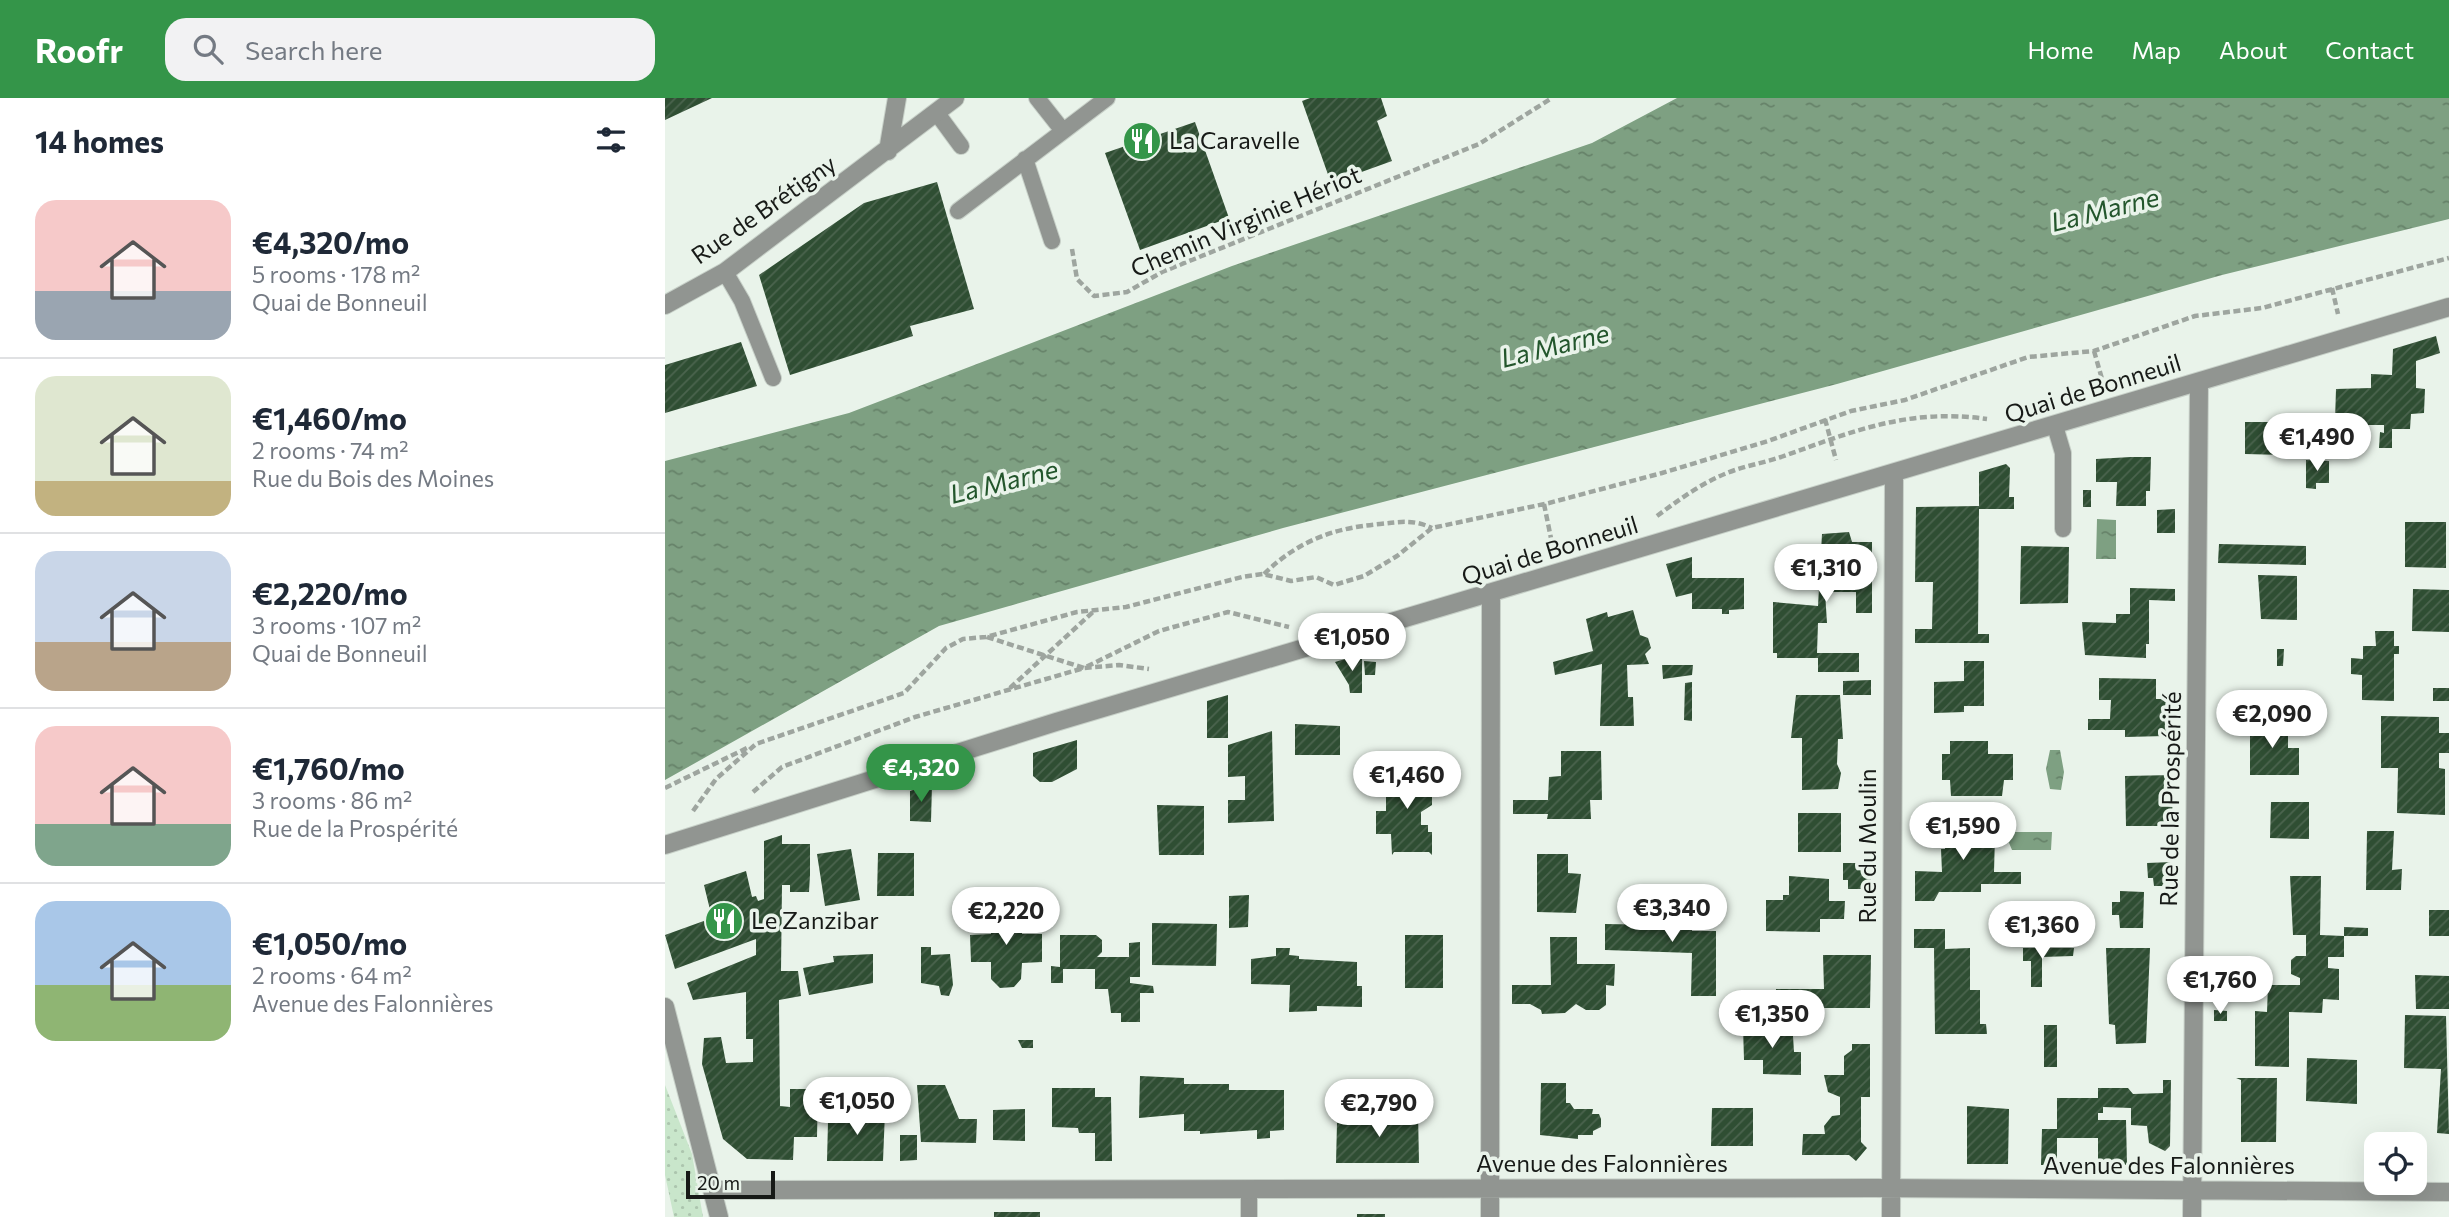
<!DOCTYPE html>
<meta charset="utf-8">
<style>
body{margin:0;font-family:Commissioner,sans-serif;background:#f2f2f3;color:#1f2937;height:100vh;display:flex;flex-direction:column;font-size:26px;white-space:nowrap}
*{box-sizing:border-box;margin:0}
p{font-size:23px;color:#747a83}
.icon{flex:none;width:38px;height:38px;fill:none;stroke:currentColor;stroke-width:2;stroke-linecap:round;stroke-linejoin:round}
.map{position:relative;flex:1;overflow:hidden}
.sheet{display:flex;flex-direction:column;background:#fff;width:665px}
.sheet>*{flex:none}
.buttons{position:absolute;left:1699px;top:1034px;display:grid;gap:14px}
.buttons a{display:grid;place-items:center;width:63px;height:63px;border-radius:14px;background:#fff;box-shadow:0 7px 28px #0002;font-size:35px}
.scale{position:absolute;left:21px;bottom:18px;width:89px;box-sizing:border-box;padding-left:7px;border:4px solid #171a17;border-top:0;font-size:19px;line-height:24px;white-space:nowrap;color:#171a17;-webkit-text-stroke:5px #e9f3ea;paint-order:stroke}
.price{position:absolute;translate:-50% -60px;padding:0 16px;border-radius:24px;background:#fff;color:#222;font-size:23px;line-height:46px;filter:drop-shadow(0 2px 4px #0008)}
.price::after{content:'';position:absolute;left:50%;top:42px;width:21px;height:16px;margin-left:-10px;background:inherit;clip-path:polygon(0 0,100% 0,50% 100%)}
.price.selected{background:#349549;color:#fff}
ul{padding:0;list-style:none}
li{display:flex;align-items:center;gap:21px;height:175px;padding:0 35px}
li+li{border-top:2px solid #e0e1e3}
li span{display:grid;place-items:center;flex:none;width:196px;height:140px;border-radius:21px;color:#555}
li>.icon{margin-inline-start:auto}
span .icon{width:84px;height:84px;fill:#fffc;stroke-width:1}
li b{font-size:30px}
h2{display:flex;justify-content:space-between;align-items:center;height:84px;padding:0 35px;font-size:30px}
header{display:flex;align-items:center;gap:42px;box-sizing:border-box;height:98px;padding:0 35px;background:#349549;color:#fff}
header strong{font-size:33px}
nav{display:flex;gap:38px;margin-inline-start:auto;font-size:24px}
.search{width:490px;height:63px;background:#f2f2f3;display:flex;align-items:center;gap:18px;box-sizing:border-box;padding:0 24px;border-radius:21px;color:#747a83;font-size:26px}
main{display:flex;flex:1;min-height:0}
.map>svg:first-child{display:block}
</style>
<header>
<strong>Roofr</strong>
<div class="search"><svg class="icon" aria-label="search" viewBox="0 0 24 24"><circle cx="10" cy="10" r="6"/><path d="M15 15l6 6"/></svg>Search here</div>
<nav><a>Home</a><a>Map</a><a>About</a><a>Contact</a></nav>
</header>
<main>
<section class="sheet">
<h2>14 homes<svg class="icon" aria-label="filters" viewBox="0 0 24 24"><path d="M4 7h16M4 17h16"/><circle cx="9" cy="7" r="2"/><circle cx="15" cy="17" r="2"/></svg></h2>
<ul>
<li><span style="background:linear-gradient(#f6c9c9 65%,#9aa5b1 0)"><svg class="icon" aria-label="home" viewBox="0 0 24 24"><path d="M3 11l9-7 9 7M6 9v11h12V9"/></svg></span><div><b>€4,320/mo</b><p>5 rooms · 178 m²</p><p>Quai de Bonneuil</p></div></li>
<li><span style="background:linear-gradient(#dfe7d0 75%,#c2b280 0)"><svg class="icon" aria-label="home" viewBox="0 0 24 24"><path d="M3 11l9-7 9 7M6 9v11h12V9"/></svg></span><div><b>€1,460/mo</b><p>2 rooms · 74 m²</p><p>Rue du Bois des Moines</p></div></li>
<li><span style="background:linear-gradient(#c9d6e8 65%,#b9a48a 0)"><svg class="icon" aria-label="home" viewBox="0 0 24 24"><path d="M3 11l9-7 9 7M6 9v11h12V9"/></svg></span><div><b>€2,220/mo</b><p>3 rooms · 107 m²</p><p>Quai de Bonneuil</p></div></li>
<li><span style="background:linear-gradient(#f6c9c9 70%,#7fa58c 0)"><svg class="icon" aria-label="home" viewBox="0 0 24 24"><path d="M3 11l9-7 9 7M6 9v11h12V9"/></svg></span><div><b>€1,760/mo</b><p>3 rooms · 86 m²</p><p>Rue de la Prospérité</p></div></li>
<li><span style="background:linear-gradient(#a9c7e8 60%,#8fb573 0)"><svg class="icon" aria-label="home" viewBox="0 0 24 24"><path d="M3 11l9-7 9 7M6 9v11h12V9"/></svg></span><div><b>€1,050/mo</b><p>2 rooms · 64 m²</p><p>Avenue des Falonnières</p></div></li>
</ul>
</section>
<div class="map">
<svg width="1784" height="1119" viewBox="0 0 1784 1119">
<defs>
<pattern id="grass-dots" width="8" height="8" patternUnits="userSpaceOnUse" patternTransform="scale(1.75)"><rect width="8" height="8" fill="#c9e6cb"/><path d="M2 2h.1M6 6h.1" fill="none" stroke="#acc5ae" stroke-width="1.8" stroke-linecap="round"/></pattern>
<pattern id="water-ripples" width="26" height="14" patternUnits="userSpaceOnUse" patternTransform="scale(1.75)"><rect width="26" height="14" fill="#7ea082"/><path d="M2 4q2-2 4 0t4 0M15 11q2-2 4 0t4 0" fill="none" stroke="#668269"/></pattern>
<pattern id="building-hatch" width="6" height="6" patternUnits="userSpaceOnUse" patternTransform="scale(1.75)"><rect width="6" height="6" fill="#2f4e33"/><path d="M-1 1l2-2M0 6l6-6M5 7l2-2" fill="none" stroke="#4b644e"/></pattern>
</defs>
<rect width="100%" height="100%" fill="#e9f3ea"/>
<path fill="url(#grass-dots)" d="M0,987l27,69 11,63h-29l-9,-42z"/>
<path fill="url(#water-ripples)" d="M1012,0h772v121l-227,56 -385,109 -554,144 -344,98 -274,154v-319l184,-48 383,-147 360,-123z
M1432,421l19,1v39h-20z
M1385,652h10l4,22 -3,18 -11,-1 -4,-20z
M1347,734h40l-1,18h-39l-5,-12z"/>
<path fill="url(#building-hatch)" d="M0,0h47l-47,22z
M645,0h71l6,18 -10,5 15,40 -61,22 -29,-82z
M530,24l34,96 -89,32 -35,-97z
M272,84l37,127 -64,17 3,10 -123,39 -31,-100 105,-72z
M1771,238l4,17 -24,8v27l9,1 -1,24 -13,1 -1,15h-18v19h-13l1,-16 4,1v-8h-30v-4h-19l1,-32 35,-1v-14l21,1 1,-26z
M76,244l16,44 -92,27v-48z
M1580,324h38l1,33 -39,-1z
M1466,359h20l-1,34h-4v15h-30l1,-24h-21v-23z
M1641,362l23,1v22h-13v6l-10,-1z
M1341,366l4,4 -1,29h5v12h-35l-1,125h11v9h-74v-14h17l1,-47h-18l1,-75 63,-1v-34z
M1418,392h8v17h-8z
M1510,411v24h-18v-23z
M1740,424h41v46l-41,-1z
M1184,434l3,10h20v71h-16v-21h-31l2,31h-9l-1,30h42v19h-41v-14h-41v-5h-4v-51l45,4 4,-72z
M1554,446l87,2v19l-88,-2z
M1356,448l48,1 -1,56 -48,1z
M1027,459v21h52v31l-15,1v4h-7v-5h-30v-16l-16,4 -10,-33z
M1593,477l39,1v44l-36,-1z
M1465,490l45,1v12l-26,-1v44h-3v14l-61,-3 -3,-33 34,1v-9h14z
M1748,491l36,1v42l-37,-1z
M968,512l7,25 8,3 3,10 -6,6 4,10 -22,1 1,32h5l1,29h-34l2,-62 -47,11 -2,-13 40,-11 -7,-32 21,-7 1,5z
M1710,533h19v15h5v8h-5v47l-32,-1v-25l-11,-1v-16l12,1v-13h13z
M1612,551h7l-1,17h-6z
M697,556v39h-12l-1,-8 -14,-23z
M699,563l12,1 -1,13h-10z
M1299,563h20v45h-20v6l-30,1v-31l30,-1z
M997,567h31l-1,10 -29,4z
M1434,580l57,1v20h17v34l-7,1v2l-41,1v-7h-37v-11h22l1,-19h-12z
M1206,582v15h-28v-14z
M1027,584v39l-8,-1 1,-37z
M1768,590h16v13h-16z
M563,597v43h-21v-37z
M1131,597h44l3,44h-5l-1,25 4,9 -3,16 -36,1v-52h-11z
M1716,618l58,1v16h10v20h-10v15l6,1v46l-48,-2 1,-45h-17z
M1585,623l38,1v26h11v27h-49z
M630,626l45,2v29h-45z
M607,633l2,90 -46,2v-23h17v-24l-17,1v-32z
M412,642v29l-25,13h-12l-7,-6v-23z
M1285,643h38v13h25v26h-9l-2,16h-51l-1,-16h-8v-26h8z
M896,653h40l1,49h-12l1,19h-44l1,-5h-35v-14h35l1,-23 12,-1z
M721,672h46v35l-11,7v13h7v7h4v23l-3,-3h-35l-2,3 -1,-21h-15v-23h10z
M1508,677l-1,51h-46l-1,-50z
M267,686l-1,38 -21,-1v-30z
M1606,704h38v37l-39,-1z
M492,707l47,1v49h-45z
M1133,715h43v39h-43z
M1311,718v18l19,1 -1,37h27v12h-40v8h-42l-5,9h-19v-30l27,1 -1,-23h4l1,-13h-4v-19z
M1702,733h27l-2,39 10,-1 -1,21h-35z
M117,737v9h28v31l-1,17h-19v-7h-8l-1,86h17l3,25 -22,4 1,106 10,1v-18h28l-1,48h-23l-1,23 -46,-1 -24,-20 -21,-75 2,-26 17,-1 5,26 27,-1v-23h-7v-47l-53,8 -6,-17 69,-28v-16l-81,30 -10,-34 47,-17 -8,-33 42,-14 6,26 4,-1 2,5 6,-2v-58z
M186,751l9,51 -35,6 -8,-52z
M213,755h36v43h-37z
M872,756h31v19l13,1 -5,39 -39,-1z
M1507,764v24h-18l-1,-8h-5l-1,-15z
M1178,765h28v26h-23v-9h-5z
M1124,778l40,3v22h16l-1,18h-24v13l-54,-1v-31h17v-5h6z
M1625,778h31l-1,59 24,1v-9l24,1v8h-24v21h-16v11l11,1v31l-16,-1 -1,14 -33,-1v55l-34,-1v-55l12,1 1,-27h32v-7l-9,-4v-14l5,-4h10v-21h-13z
M1455,793l24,1 -1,36h-23l-1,-13h-7v-13h8z
M584,797l-1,32 -19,1v-32z
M1000,804h27v29h24v65h-25l1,-43 -87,-3v-26l59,1z
M347,807v6l9,1 1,22h20v28l-20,1 -1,16 -7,8 -14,1 -9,-9v-17h-20l-1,-27 21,-1v-22l9,-1v-5z
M1764,812h20v26h-20z
M487,825l65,1 -1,42 -64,-1z
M1249,831h31v20l25,-1v42h10v34h6l1,10h-52l-1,-86h-20z
M395,837h36l6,5v12l-5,5h32v-14l11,-1v35h-10v6l23,3 1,7h-14v29h-19v-9h-10l-3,-24h-13v-20h-32v14h-12v-17l9,1z
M740,837h38v53h-38z
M885,839h27v27h38l-1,22 -8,-1v20l-7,5h-13l-10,-6 -11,9 -23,1 -1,-4 -11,-6h-18v-19h39z
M256,849h10v8l19,-1 3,31 -4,11 -8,-1 -2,-9 -18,-3z
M611,850h14l-1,7 10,1v3l58,3v24h5v21l-45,-1v5l-28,1 1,-27 -39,-1v-25l25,-3z
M1358,850h51l-1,8 -31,1v30h-11v-26h-8z
M1441,850h44l-4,95 -30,1 -1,-19 -6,-1z
M208,856v29l-64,12 -6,-27 31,-6 -1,-6z
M1158,857h48l-1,53h-46v5l-64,-1v-16h16v-7h48z
M1750,877l34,1v33h-33z
M1549,912l13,1v10h-13z
M1740,917l41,1 3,118 -12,-1 4,-64 -37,-1z
M1379,927h13v42h-13z
M1078,928h43v10h7l1,16h7v23l-38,-1v-14h-19z
M353,942h15v8h-11z
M1187,946h18v53h-9v45l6,6 -11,13 -7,-6h-47l1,-21h22l-1,-8 8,-10 8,-1v-18l-12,-5 -4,-17h20v-19l8,-6z
M1642,960l50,2v44l-51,-3z
M475,978l44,2v6h45v6h55v40l-14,1v7l-13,1v-9l-57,4v-3h-16v-17l-45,4z
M1571,980h41l-1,64h-35v-62z
M1498,982h8l-1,66 -5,5 -16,-8 -2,-17 -16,-1v-17l-28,-1v6h-5v7h28l1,45h-29v-27h-41v27h-16l1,-36h15v-31h41v-10h30l5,6 30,-1z
M876,985h25v20h4l4,6h19l-1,5h7l2,5v8l-8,4v4h-15v4l-38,-4z
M252,987h28l14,34h18l-1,24 -55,-1z
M387,990h43v9h16l1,64h-17v-28h-16l-1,-5 -26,-1z
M1302,1008l42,3 -1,55h-41z
M1047,1010h41v38h-42z
M360,1011v32l-32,-1v-30z
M180,1012l40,2 -2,49h-56l1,-39h16z
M695,1013l58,1 1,51h-83l1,-40h22z
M235,1037h17v25l-17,1z
M329,1114h46v5h-46z
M692,1116h28v3h-28z"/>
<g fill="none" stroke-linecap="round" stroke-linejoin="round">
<defs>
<path id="service" d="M372,0l26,33
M271,14l25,34
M360,61l27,82
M293,113l149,-113
M60,174l17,29 31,77
M1390,328l8,27v76
M584,1092v27"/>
<path id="minor" d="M223,53l9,-53
M0,207l60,-33 230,-174
M0,747l391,-123 1393,-415
M0,909l54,210
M48,1092l1160,-2 576,4
M825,1119l1,-624
M1226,1119l3,-742
M1527,1119l7,-835"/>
</defs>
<use href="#service" stroke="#c7d0c8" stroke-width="18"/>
<use href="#minor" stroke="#c7d0c8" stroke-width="20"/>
<path stroke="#9ea59f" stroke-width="4.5" stroke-dasharray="7 3.5" stroke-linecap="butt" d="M407,151l5,30 17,17 33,-4 35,-20 317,-128 73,-46
M1667,190l6,26
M1429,253l8,28
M1160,321l11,41
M879,406l9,44
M992,418c24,-18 49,-36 78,-46 15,-5 31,-8 46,-13 73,-26 127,-49 206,-38
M599,476c34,-33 69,-46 116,-50 20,-2 33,-5 52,4
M322,539l97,31 75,-37 69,-19 61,15
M345,590l84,-77
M0,690l84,-41
M88,694l29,-25 133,-50 169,-49 35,-3 30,4
M28,713l23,-32 40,-35 148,-51 42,-45 17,-9 23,-2 91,-25 49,-5 116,-30 21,-3 28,7 25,-4 18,8 30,-9 33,-20 35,-28 117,-25 113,-30 106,-32 83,-30 54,-11 123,-43 66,-6 101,-35 67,-8 187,-50"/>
<use href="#service" stroke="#919591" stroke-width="16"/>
<use href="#minor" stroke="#919591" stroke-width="18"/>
</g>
<defs>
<symbol id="restaurant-disc" viewBox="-11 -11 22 22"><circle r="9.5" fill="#349549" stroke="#e9f3ea"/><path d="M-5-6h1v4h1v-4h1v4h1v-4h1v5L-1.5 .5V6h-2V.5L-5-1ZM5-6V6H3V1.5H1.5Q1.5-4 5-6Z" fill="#fff"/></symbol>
</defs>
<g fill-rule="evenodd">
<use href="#restaurant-disc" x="455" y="21" width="44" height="44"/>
<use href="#restaurant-disc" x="37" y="801" width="44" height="44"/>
</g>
<g text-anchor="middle" stroke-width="7" stroke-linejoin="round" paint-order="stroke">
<g font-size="24" fill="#171a17" stroke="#e9f3ea" text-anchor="start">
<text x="504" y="51">La Caravelle</text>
<text x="86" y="831">Le Zanzibar</text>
</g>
<g font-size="24" fill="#171a17" stroke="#e9f3ea">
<text transform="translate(99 112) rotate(-35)" y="8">Rue de Brétigny</text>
<text transform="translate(581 124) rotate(-23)" y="8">Chemin Virginie Hériot</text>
<text transform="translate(1428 291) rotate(-17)" y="8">Quai de Bonneuil</text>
<text transform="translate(885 453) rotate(-17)" y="8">Quai de Bonneuil</text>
<text transform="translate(1506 701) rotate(-89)" y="8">Rue de la Prospérité</text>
<text transform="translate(1203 748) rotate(-90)" y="8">Rue du Moulin</text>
<text x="937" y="1074">Avenue des Falonnières</text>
<text x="1504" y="1076">Avenue des Falonnières</text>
</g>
<g font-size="26" font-style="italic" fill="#23562c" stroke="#e9f3ea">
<text transform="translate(1440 112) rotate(-14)" y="9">La Marne</text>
<text transform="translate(890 248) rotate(-14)" y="9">La Marne</text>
<text transform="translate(339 384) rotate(-14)" y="9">La Marne</text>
</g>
</g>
</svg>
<div class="buttons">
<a><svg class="icon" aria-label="locate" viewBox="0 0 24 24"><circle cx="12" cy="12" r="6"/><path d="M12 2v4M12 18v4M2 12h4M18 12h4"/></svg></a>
</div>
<div class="scale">20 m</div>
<b class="price" style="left:1652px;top:375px">€1,490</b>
<b class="price" style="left:1161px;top:506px">€1,310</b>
<b class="price" style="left:687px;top:575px">€1,050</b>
<b class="price" style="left:1607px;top:652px">€2,090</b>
<b class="price selected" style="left:256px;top:706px">€4,320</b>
<b class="price" style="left:742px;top:713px">€1,460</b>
<b class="price" style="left:1298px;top:764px">€1,590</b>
<b class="price" style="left:1007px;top:846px">€3,340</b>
<b class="price" style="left:341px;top:849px">€2,220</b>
<b class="price" style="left:1377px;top:863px">€1,360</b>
<b class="price" style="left:1555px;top:918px">€1,760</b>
<b class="price" style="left:1107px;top:952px">€1,350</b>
<b class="price" style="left:192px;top:1039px">€1,050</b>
<b class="price" style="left:714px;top:1041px">€2,790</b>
</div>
</main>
